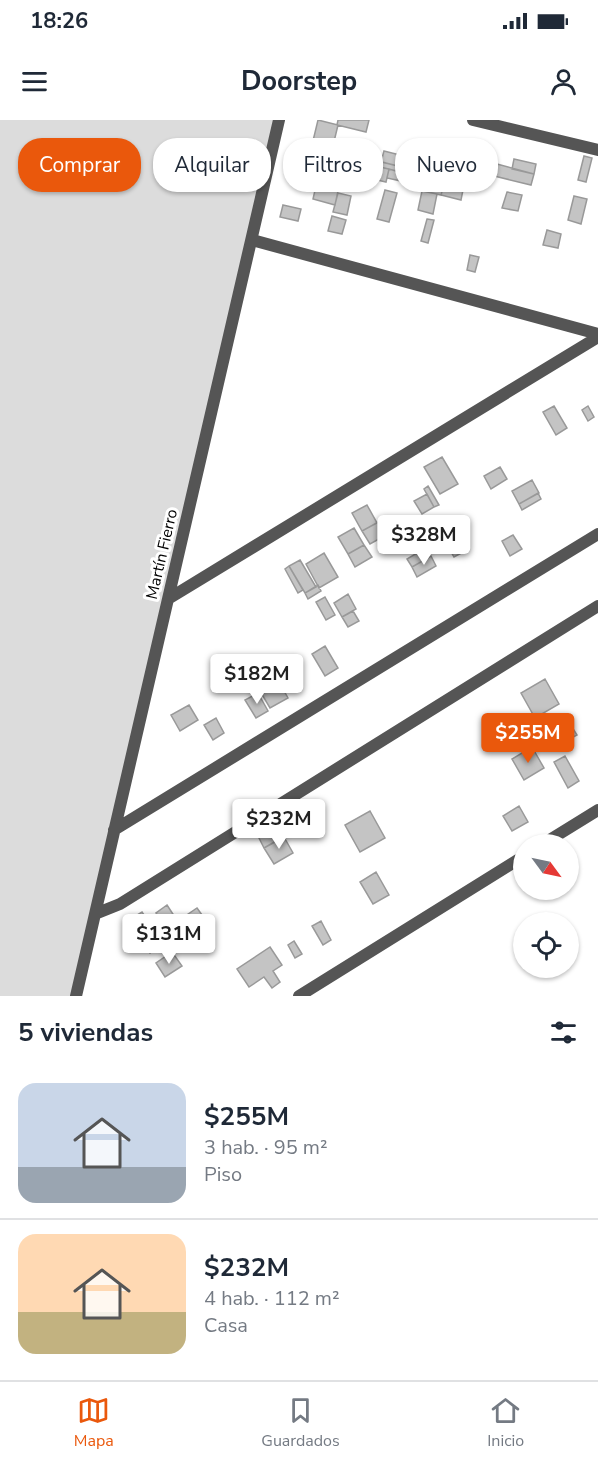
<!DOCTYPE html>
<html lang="es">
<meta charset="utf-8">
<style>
body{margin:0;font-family:"Nunito Sans",sans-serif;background:#f2f2f3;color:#1f2937;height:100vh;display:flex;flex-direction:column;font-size:22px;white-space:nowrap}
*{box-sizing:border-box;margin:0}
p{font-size:20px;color:#747a83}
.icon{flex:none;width:33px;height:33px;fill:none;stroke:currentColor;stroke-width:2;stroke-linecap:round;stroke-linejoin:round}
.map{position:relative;height:876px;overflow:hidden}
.drawer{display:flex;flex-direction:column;background:#fff;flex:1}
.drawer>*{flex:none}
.top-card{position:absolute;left:18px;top:18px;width:562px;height:54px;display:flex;gap:12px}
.needle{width:39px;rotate:123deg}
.tools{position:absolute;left:513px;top:714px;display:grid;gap:12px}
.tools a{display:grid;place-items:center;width:66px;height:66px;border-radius:50%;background:#fff;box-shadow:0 2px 4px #0004;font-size:30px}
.price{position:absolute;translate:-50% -51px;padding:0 14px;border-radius:6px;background:#fff;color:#222;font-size:20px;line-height:39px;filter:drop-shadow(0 2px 3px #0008)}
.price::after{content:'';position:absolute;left:50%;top:36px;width:18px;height:14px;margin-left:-9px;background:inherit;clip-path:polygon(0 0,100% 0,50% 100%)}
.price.selected{background:#ea580c;color:#fff}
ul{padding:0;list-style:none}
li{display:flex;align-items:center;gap:18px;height:150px;padding:0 18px}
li+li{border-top:2px solid #e0e1e3}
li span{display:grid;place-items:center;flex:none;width:168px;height:120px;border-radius:18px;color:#555}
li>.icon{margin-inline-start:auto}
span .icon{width:72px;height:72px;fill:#fffc;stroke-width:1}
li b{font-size:26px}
h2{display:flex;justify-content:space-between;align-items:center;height:72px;padding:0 18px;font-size:26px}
.tag{padding:0 21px;border-radius:24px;background:#fff;box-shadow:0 2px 4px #0004;font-size:21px;line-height:54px}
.tag.selected{background:#ea580c;color:#fff}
.status{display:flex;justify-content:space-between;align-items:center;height:42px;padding:0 30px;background:#fff;direction:ltr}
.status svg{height:16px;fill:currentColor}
header{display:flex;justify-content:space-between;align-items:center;height:78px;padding:0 18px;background:#fff;font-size:27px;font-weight:700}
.dock{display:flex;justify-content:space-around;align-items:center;height:84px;border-top:2px solid #e0e1e3;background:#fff;font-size:16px;color:#747a83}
.dock a{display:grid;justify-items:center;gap:3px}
.dock .selected{color:#ea580c}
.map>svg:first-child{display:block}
</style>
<div class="status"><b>18:26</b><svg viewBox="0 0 49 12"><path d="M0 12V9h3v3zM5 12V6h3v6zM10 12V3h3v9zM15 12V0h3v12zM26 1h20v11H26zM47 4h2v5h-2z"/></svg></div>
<header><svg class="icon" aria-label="menu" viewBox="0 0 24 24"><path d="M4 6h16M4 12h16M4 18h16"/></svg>Doorstep<svg class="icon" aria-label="person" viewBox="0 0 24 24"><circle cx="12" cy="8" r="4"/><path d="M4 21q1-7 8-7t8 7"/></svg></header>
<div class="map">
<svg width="598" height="876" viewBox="0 0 598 876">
<rect width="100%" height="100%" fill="#fff"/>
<path fill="#dcdcdc" d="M0,0h276l-201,876h-75z"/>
<path fill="#c4c4c4" stroke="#999" stroke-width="1.5" d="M318,0l20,5 -6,25 -20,-5z
M338,0h31l-3,12 -29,-7z
M345,27l15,3 -6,26 -15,-4z
M406,28l16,4 -4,18 -16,-3z
M384,31l20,5 -2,11 -21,-5z
M584,36l8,2 -6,24 -8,-2z
M514,39l22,5 -2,10 -22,-5z
M382,42l20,5 -1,5 -21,-5z
M470,42l14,3 -5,20 -14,-4z
M497,44l37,10 -3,11 -37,-9z
M380,47l9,2 -3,13 -9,-2z
M402,47l18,4 -1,7 -19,-4z
M389,49l14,4 -2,8 -14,-3z
M454,55l12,3 -2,7 -13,-3z
M423,56l22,5 -4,14 -21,-5z
M445,61l19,4 -3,15 -20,-5z
M316,66l22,5 -3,14 -22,-6z
M385,70l12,3 -8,29 -12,-3z
M422,71l15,3 -4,20 -15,-4z
M507,72l15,3 -4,16 -16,-3z
M338,73l13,3 -4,19 -14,-3z
M574,76l13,3 -6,25 -13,-4z
M283,85l18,4 -3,12 -18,-4z
M332,96l14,4 -4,14 -14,-3z
M427,99l7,1 -6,23 -7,-2z
M547,110l14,4 -3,14 -15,-3z
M470,135l9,2 -4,15 -8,-2z
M554,286l13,22 -11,7 -13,-23z
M588,286l6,11 -6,4 -6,-11z
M442,337l16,27 -18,10 -16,-27z
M500,347l7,12 -16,10 -7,-13z
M532,360l7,13 -20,11 -7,-13z
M428,366l11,19 -5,2 -10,-18z
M538,373l3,6 -19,11 -3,-6z
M427,374l7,13 -12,7 -8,-13z
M367,385l10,18 -15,8 -10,-18z
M380,401l8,13 -18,10 -8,-13z
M354,408l10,17 -16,9 -10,-17z
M461,415l8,14 -15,8 -8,-14z
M513,415l9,14 -12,7 -8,-15z
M364,425l8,12 -17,10 -7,-13z
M422,430l6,8 -16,9 -5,-8z
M324,433l14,24 -19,11 -13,-24z
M431,436l5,10 -19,11 -5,-10z
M300,440l16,27 -11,6 -16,-27z
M289,446l14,24 -5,3 -13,-24z
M318,465l3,6 -13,8 -3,-6z
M348,474l8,15 -14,8 -8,-14z
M325,477l10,18 -9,5 -10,-18z
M353,491l6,10 -11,6 -6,-10z
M325,526l13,22 -13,8 -13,-22z
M275,555l13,23 -18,10 -13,-22z
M545,559l14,25 -24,14 -14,-25z
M258,573l10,18 -12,7 -11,-18z
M189,585l9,15 -18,11 -9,-16z
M216,598l8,15 -11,7 -9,-15z
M570,604l7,11 -9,5 -7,-11z
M532,627l12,21 -20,12 -12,-21z
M565,636l14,25 -11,7 -14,-26z
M519,686l9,16 -16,9 -9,-15z
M370,691l15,27 -25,14 -15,-27z
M276,706l7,11 -19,11 -6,-12z
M284,717l9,16 -19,11 -10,-16z
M376,752l13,23 -16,9 -13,-22z
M167,785l19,29 -10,8 -20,-29z
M197,788l13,18 -17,11 -12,-18z
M142,792l21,32 -13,9 -21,-33z
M321,801l10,19 -8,5 -11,-19z
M294,821l8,13 -7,4 -7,-13z
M270,827l12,18 -9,6 7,11 -8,6 -8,-11 -15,10 -12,-18z
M172,832l10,14 -17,11 -9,-14z"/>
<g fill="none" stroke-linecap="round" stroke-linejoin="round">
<path stroke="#555" stroke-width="12" d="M473,0l125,30
M252,120l346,94
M168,479l430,-262
M114,710l484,-296
M543,724l55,-34
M95,794l25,-10 478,-298
M76,876l203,-876
M299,876l225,-140"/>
</g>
<g text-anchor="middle" stroke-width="6" stroke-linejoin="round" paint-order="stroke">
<g font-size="16" fill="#000" stroke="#fff">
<text transform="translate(161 434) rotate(-77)" y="6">Martín Fierro</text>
</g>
</g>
</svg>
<div class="tools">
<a><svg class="needle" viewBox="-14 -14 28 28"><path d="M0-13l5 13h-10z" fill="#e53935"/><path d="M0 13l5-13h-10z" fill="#747a83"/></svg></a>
<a><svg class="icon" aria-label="locate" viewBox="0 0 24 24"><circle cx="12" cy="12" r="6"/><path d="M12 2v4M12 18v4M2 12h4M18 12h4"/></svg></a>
</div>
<b class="price" style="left:424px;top:446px">$328M</b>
<b class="price" style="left:257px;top:585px">$182M</b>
<b class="price selected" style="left:528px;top:644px">$255M</b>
<b class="price" style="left:279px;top:730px">$232M</b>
<b class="price" style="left:169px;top:845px">$131M</b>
<div class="top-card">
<a class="tag selected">Comprar</a>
<a class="tag">Alquilar</a>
<a class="tag">Filtros</a>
<a class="tag">Nuevo</a>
</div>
</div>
<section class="drawer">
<h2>5 viviendas<svg class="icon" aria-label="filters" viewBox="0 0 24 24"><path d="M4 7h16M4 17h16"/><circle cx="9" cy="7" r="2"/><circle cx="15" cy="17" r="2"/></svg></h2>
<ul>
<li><span style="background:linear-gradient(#c9d6e8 70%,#9aa5b1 0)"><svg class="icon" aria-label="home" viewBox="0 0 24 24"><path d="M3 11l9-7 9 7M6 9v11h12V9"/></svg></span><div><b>$255M</b><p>3 hab. · 95 m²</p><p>Piso</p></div></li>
<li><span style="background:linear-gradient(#ffd9b3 65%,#c2b280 0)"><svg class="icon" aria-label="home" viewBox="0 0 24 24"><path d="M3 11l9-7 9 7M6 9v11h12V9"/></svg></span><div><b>$232M</b><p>4 hab. · 112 m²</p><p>Casa</p></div></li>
</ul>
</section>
<nav class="dock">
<a class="selected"><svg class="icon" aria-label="map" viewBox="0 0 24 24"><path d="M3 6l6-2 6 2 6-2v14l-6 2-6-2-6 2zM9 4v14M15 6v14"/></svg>Mapa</a>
<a><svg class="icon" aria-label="saved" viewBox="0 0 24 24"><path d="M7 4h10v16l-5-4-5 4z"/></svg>Guardados</a>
<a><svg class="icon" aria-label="home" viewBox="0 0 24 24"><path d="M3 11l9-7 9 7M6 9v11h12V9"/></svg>Inicio</a>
</nav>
